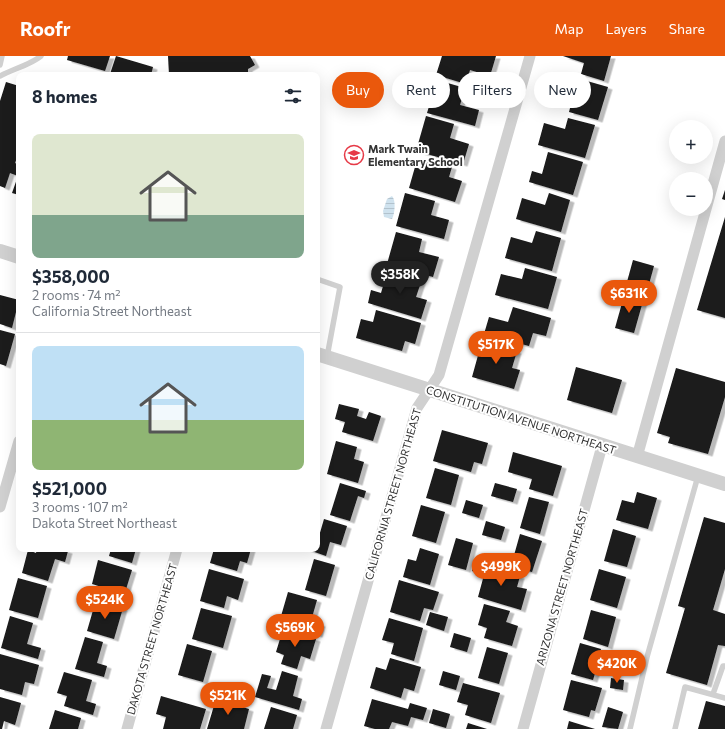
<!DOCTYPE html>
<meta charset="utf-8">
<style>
body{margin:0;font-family:Commissioner,sans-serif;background:#f6f6f7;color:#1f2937;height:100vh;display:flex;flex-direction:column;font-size:15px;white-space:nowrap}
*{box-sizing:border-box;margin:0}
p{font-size:13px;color:#747a83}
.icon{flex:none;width:22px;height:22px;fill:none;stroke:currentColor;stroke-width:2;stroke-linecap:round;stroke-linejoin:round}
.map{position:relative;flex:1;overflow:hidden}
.sheet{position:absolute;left:16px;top:16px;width:304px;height:480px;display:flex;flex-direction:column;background:#fff;border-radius:8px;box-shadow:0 4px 16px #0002}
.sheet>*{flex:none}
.guide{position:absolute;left:332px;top:16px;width:333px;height:36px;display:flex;gap:8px}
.buttons{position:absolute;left:669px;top:64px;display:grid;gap:8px}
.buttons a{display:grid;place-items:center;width:44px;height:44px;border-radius:50%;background:#fff;box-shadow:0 4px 16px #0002;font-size:20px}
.price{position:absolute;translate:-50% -34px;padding:0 9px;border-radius:14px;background:#ea580c;color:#fff;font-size:13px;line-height:26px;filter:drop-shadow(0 1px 2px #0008)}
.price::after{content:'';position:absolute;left:50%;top:24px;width:12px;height:9px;margin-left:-6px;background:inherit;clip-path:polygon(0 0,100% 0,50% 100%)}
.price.on{background:#222;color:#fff}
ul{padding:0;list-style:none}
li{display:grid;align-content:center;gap:8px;height:212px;padding:0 16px}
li+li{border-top:1px solid #e0e1e3}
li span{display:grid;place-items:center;height:124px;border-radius:8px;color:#555}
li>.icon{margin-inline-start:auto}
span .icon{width:72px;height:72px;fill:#fffc;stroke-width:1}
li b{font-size:17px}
h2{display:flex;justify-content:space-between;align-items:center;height:48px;padding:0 16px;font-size:17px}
.pill{padding:0 14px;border-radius:18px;background:#fff;box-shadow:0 4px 16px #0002;font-size:14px;line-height:36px}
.pill.on{background:#ea580c;color:#fff}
header{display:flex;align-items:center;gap:24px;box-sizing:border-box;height:56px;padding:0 20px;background:#ea580c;color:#fff}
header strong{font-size:19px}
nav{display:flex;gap:22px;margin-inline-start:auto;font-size:14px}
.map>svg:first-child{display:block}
</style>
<header>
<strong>Roofr</strong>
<nav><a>Map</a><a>Layers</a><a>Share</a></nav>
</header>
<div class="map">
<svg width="725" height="673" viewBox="0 0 725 673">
<defs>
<pattern id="water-rules" width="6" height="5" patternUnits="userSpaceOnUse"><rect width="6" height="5" fill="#cfe2ee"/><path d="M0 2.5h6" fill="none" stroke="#b2c2cd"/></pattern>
<filter id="shadow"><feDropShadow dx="4.5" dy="2.5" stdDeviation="0" flood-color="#0004"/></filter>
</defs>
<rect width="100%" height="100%" fill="#fff"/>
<path fill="url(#water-rules)" d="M392,140c4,4 3,17 0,23l-8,-2 -1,-6 4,-12z"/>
<path fill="#1a1a1a" filter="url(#shadow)" d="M68,0h42l-5,15 -38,-11z
M116,0l37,11 -2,8 -41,-1z
M168,0h82l5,9 -7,4v6h-79z
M442,0h54l-6,20 -20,-6 -4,14 -30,-9z
M563,0h48l-7,25 -23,-7 3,-11z
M559,17l49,14 -10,33 -29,-8 3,-12 -19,-6z
M437,24l28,8 -5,17 19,5 -4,16 -48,-13z
M6,26l13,4v66l-4,11 4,2v30l-7,-2 6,-17 -8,-3 -5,15 -5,-2v-85z
M426,60l28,8 -4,14 19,6 -6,20 -47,-13z
M568,62l27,7 -10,33 -47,-13 6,-22 21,6z
M548,96l35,10 -10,33 -44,-13 3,-11 10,3z
M426,103l26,8 -3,10 13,4 -7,21 -46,-14 6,-21 8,3z
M725,134v10l-3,-1z
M405,137l30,8 -4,14 18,5 -5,19 -48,-13z
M549,137l21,7 -9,32 -45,-13 6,-21 23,7z
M725,161v101l-28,-8z
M536,175l25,7 -9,33 -47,-13 6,-21 21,6z
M396,176l26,7 -3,13 20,5 -6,20 -46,-13z
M633,204l21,6 -8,29 -21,-6z
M525,212l32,9 -9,32 -53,-14 6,-21 21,5z
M388,213l34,10 -6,18 11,3 -6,19 -53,-16 3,-13 10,3z
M0,239l19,5 -7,28 -12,-4z
M624,240l19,5 -9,32 -19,-5z
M513,251l38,11 -5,18 -13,-3 -4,13 -45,-12 5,-17 19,5z
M376,254l45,13 -6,21 -10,-3 -3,10 -46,-13 5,-19 12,3z
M0,274l15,4 -9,32 -6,-2z
M482,285l35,10 -5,17 8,2 -6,19 -42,-12z
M576,311l46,13 -10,33 -45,-13z
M676,312l49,14v15l-17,57 -40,-11 2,-6 -13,-4z
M339,348l20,5 -2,7 9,3 3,-7 12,4 -8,25 -31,-9 3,-10 -10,-3z
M442,374l46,13 -6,21 -8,-2 -3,10 -38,-11z
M336,385l21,6 -3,12 10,3 -6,21 -31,-9z
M513,396l49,14 -9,30 -24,-7 3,-10 -24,-7z
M435,412l24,7 -8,30 -25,-7z
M340,427l26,8 -2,7 -6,-2 -8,25 -20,-6z
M495,427l22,6 -4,13 -22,-6z
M637,436l20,6 -9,31 -32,-9 6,-20 12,3z
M529,441l20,5 -9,32 -20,-6z
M466,444l17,5 -4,13 -17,-5z
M421,449l24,7 -9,31 -24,-7z
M704,461l21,6v46l-12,41 12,4v32l-7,-1 -11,40 -41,-12 19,-65 -7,-2z
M324,463l23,7 -6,19 -11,-3 -4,14 -20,-7h11v-6z
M486,465l19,6 -4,13 -19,-5z
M613,473l23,7 -9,31 -23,-6z
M520,478l22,7 -10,31 -21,-6z
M456,482l17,5 -7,27 -18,-5z
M420,492l19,6 -9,31 -27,-8 5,-18 8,2z
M37,493h23l8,2 -3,11 -10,-3 -7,22 -26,-8 6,-23 8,3z
M111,493h25l-4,14 -23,-7z
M214,493h37l-4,14 -7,-2 -3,10 -27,-8z
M314,503l21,6 -9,31 -21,-6z
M98,504l34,10 -10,32 -22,-6 2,-9 -10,-3z
M474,507l46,13 -3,11 10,2 -6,21 -43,-13 6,-22 -12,-4z
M209,513l35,10 -6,21 -11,-4 -3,12 -24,-7z
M599,513l27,8 -9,31 -27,-8z
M18,522l29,8 -9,32 -29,-8z
M399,524l40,12 -6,18 -9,-2 -4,13 -30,-9z
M288,536l29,8 -6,21 10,3 -3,11 -39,-12z
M96,544l27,8 -9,31 -27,-8z
M484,548l26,7 -4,11 12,4 -6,20 -28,-8 3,-10 -9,-3z
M201,552l31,8 -9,32 -31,-9z
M591,554l25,7 -8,30 -25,-8z
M430,556l18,5 -4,14 -18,-6z
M10,560l23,7 -6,21 14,4 -3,11 -37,-11z
M389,562l34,10 -9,33 -23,-7 3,-11 -12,-3z
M283,573l33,10 -6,20 -9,-3 -4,13 -16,-5 3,-9 -8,-3z
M454,577l17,5 -4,14 -17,-5z
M85,581l18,5 -6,21 10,3 -3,11 -29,-8z
M580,587l21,6 -3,11 10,2 -3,11 -9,-3 -3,10 -22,-6z
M187,588l25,7 -9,31 -25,-7z
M487,591l21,6 -9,31 -21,-6z
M0,598l39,11 -5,19 -9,-2 -3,13 -22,-6z
M390,602l31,9 -7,24 -10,-3 -3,10 -31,-10 6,-21 10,3z
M282,615l16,5 -5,20 9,3 -3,11 -44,-13 7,-23 9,2 -4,12 9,2z
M443,615l17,5 -4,14 -17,-5z
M64,616l28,8 -6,21 10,3 -3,11 -29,-9 3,-10 -10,-3z
M611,622l13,2 -1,10 -13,-2z
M571,624l31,8 -7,23 -4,-1 -2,7 -26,-7z
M463,627l37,10 -9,30 -26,-8 3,-10 -11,-3z
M161,640l45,13 -6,20h-37l3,-12 -10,-3z
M0,641l21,6 -6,22 -11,-4 -2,8h-2z
M216,643l33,10 -5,20h-37z
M372,643l36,10 2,-6 17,5 -4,12 -12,-3 -3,9 -16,-4 -3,7h-14l-11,-3z
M706,645l19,5v23h-27z
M271,651l26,8 -4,14h-29z
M608,651l15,5 -5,17 -16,-2z
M433,653l17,5 -4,14 -17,-5z
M55,654l26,8 -3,11h-29z
M569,665l26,8h-28z
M468,667l19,6h-21z"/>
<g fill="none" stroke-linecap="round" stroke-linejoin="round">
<path stroke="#d0d0d0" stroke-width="5.5" d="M0,9l2,-9
M0,20c13,-7 30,-11 41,-20
M317,223l23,8 -13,70
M713,638l10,-28h2
M630,673l17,-72 51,-181
M675,673l10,-42 40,11"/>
<path stroke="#d0d0d0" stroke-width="11" d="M706,153l19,-68
M637,401l69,-248
M0,451l19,-66
M127,673l50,-180
M326,673l91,-321 22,-33 91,-319
M523,673l79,-283"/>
<path stroke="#d0d0d0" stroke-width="14" d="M0,195l19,6
M317,298l408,130"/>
</g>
<defs>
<symbol id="school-ring" viewBox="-11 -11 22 22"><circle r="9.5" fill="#fff" stroke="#e63946" stroke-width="1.5"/><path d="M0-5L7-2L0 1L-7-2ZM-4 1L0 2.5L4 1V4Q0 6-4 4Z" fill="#e63946"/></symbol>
</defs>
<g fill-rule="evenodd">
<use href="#school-ring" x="343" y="88" width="22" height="22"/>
</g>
<g text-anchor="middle" stroke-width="4" stroke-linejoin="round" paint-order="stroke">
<g font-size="11" font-weight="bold" fill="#333" stroke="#fff" text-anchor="start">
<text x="368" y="97">Mark Twain<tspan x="368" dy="13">Elementary School</tspan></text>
</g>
<g font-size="11" fill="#333" stroke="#fff">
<text transform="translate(521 364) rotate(18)" y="4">CONSTITUTION AVENUE NORTHEAST</text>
<text transform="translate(393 438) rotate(-74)" y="4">CALIFORNIA STREET NORTHEAST</text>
<text transform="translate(562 531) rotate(-74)" y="4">ARIZONA STREET NORTHEAST</text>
<text transform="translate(152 583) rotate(-74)" y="4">DAKOTA STREET NORTHEAST</text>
</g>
</g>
</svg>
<div class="buttons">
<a>+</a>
<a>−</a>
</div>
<b class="price on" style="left:400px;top:239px">$358K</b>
<b class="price" style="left:629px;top:258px">$631K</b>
<b class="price" style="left:496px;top:309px">$517K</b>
<b class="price" style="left:501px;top:531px">$499K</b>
<b class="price" style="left:105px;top:564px">$524K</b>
<b class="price" style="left:295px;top:592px">$569K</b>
<b class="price" style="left:617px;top:628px">$420K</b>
<b class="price" style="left:228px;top:660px">$521K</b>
<div class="guide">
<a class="pill on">Buy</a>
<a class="pill">Rent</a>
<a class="pill">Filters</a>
<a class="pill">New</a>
</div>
<section class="sheet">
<h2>8 homes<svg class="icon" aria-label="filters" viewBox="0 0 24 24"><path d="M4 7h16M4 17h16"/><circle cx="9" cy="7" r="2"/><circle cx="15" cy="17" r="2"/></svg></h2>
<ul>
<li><span style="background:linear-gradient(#dfe7d0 65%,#7fa58c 0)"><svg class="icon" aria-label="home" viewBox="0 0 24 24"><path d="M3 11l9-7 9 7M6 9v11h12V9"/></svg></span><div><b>$358,000</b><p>2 rooms · 74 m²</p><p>California Street Northeast</p></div></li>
<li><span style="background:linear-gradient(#bfe0f5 60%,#8fb573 0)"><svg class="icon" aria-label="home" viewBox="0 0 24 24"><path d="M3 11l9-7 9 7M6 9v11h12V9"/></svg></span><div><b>$521,000</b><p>3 rooms · 107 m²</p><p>Dakota Street Northeast</p></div></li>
</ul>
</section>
</div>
